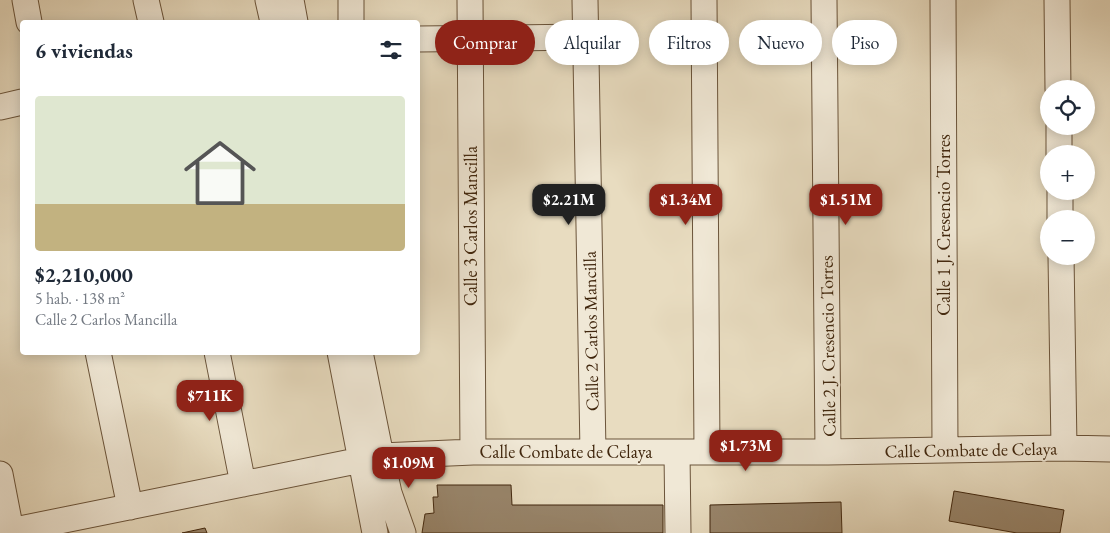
<!DOCTYPE html>
<html lang="es">
<meta charset="utf-8">
<style>
body{margin:0;font-family:"EB Garamond",serif;background:#f6f6f7;color:#1f2937;height:100vh;display:flex;flex-direction:column;font-size:19px;white-space:nowrap}
*{box-sizing:border-box;margin:0}
p{font-size:16px;color:#747a83}
.icon{flex:none;width:28px;height:28px;fill:none;stroke:currentColor;stroke-width:2;stroke-linecap:round;stroke-linejoin:round}
.map{position:relative;flex:1;overflow:hidden}
.details{position:absolute;left:20px;top:20px;width:400px;height:335px;display:flex;flex-direction:column;background:#fff;border-radius:5px;box-shadow:0 2px 12px #0003}
.details>*{flex:none}
.banner{position:absolute;left:435px;top:20px;width:475px;height:45px;display:flex;gap:10px}
.fabs{position:absolute;left:1040px;top:80px;display:grid;gap:10px}
.fabs a{display:grid;place-items:center;width:55px;height:55px;border-radius:50%;background:#fff;box-shadow:0 2px 12px #0003;font-size:25px}
.price{position:absolute;translate:-50% -42px;padding:0 11px;border-radius:10px;background:#8f2418;color:#fff;font-size:16px;line-height:32px;filter:drop-shadow(0 1px 2px #0008)}
.price::after{content:'';position:absolute;left:50%;top:30px;width:15px;height:11px;margin-left:-8px;background:inherit;clip-path:polygon(0 0,100% 0,50% 100%)}
.price.current{background:#222;color:#fff}
ul{padding:0;list-style:none}
li{display:grid;align-content:center;gap:10px;height:265px;padding:0 15px}
li span{display:grid;place-items:center;height:155px;border-radius:5px;color:#555}
li>.icon{margin-inline-start:auto}
span .icon{width:90px;height:90px;fill:#fffc;stroke-width:1}
li b{font-size:21px}
h2{display:flex;justify-content:space-between;align-items:center;height:60px;padding:0 15px;font-size:21px}
.pill{padding:0 18px;border-radius:22px;background:#fff;box-shadow:0 2px 12px #0003;font-size:18px;line-height:45px}
.pill.current{background:#8f2418;color:#fff}
.map>svg:first-child{display:block}
</style>
<div class="map">
<svg width="1110" height="533" viewBox="0 0 1110 533">
<rect width="100%" height="100%" fill="#e8dcc0"/>
<filter id="stains"><feTurbulence type="fractalNoise" baseFrequency=".004" numOctaves="4"/><feColorMatrix values="0 0 0 0 .2 0 0 0 0 .09 0 0 0 0 .02 0 0 0 .5 -.17"/></filter>
<radialGradient id="worn" r=".72"><stop offset=".6" stop-color="#630" stop-opacity="0"/><stop offset="1" stop-color="#630" stop-opacity=".3"/></radialGradient>
<path fill="#98856b" stroke="#41270e" d="M437,485h74l1,20h151v28h-241l3,-19 9,-1 -1,-16h5z
M954,491l110,19 -4,23h-43l-68,-12z
M841,502l1,31h-132v-28z
M205,528l2,5h-25z"/>
<g fill="none" stroke-linecap="round" stroke-linejoin="round">
<defs>
<path id="minor" d="M25,0l4,22
M146,0l5,22
M268,0l5,22
M291,0l4,22
M351,0v22
M470,0l3,452
M585,0l8,452
M704,0l3,452
M824,0l4,452
M943,0l2,450
M1057,0l1,89
M418,39l168,-2
M0,107l22,-5
M1059,126v28
M1060,191v28
M1061,256l3,192
M98,352l32,155
M217,352l26,132
M340,352l35,181
M360,352l21,104 8,37 14,40
M677,452l1,81
M0,474l11,57
M0,533l381,-77 92,-4h355l236,-4 46,1"/>
</defs>
<use href="#minor" stroke="#6b543a" stroke-width="27"/>
<use href="#minor" stroke="#f0e8d6" stroke-width="25"/>
</g>
<g text-anchor="middle" stroke-width="4" stroke-linejoin="round" paint-order="stroke">
<g font-size="18" fill="#41270e" stroke="#f0e8d6">
<text transform="translate(944 225) rotate(-90)" y="6">Calle 1 J. Cresencio Torres</text>
<text transform="translate(471 226) rotate(-90)" y="6">Calle 3 Carlos Mancilla</text>
<text transform="translate(591 331) rotate(-91)" y="6">Calle 2 Carlos Mancilla</text>
<text transform="translate(828 346) rotate(-91)" y="6">Calle 2 J. Cresencio Torres</text>
<text transform="translate(971 450) rotate(-1)" y="6">Calle Combate de Celaya</text>
<text x="566" y="458">Calle Combate de Celaya</text>
</g>
</g>
<rect width="100%" height="100%" filter="url(#stains)"/>
<rect width="100%" height="100%" fill="url(#worn)"/>
</svg>
<div class="fabs">
<a><svg class="icon" aria-label="locate" viewBox="0 0 24 24"><circle cx="12" cy="12" r="6"/><path d="M12 2v4M12 18v4M2 12h4M18 12h4"/></svg></a>
<a>+</a>
<a>−</a>
</div>
<b class="price current" style="left:569px;top:226px">$2.21M</b>
<b class="price" style="left:686px;top:226px">$1.34M</b>
<b class="price" style="left:846px;top:226px">$1.51M</b>
<b class="price" style="left:210px;top:422px">$711K</b>
<b class="price" style="left:746px;top:472px">$1.73M</b>
<b class="price" style="left:409px;top:489px">$1.09M</b>
<div class="banner">
<a class="pill current">Comprar</a>
<a class="pill">Alquilar</a>
<a class="pill">Filtros</a>
<a class="pill">Nuevo</a>
<a class="pill">Piso</a>
</div>
<section class="details">
<h2>6 viviendas<svg class="icon" aria-label="filters" viewBox="0 0 24 24"><path d="M4 7h16M4 17h16"/><circle cx="9" cy="7" r="2"/><circle cx="15" cy="17" r="2"/></svg></h2>
<ul>
<li><span style="background:linear-gradient(#dfe7d0 70%,#c2b280 0)"><svg class="icon" aria-label="home" viewBox="0 0 24 24"><path d="M3 11l9-7 9 7M6 9v11h12V9"/></svg></span><div><b>$2,210,000</b><p>5 hab. · 138 m²</p><p>Calle 2 Carlos Mancilla</p></div></li>
</ul>
</section>
</div>
